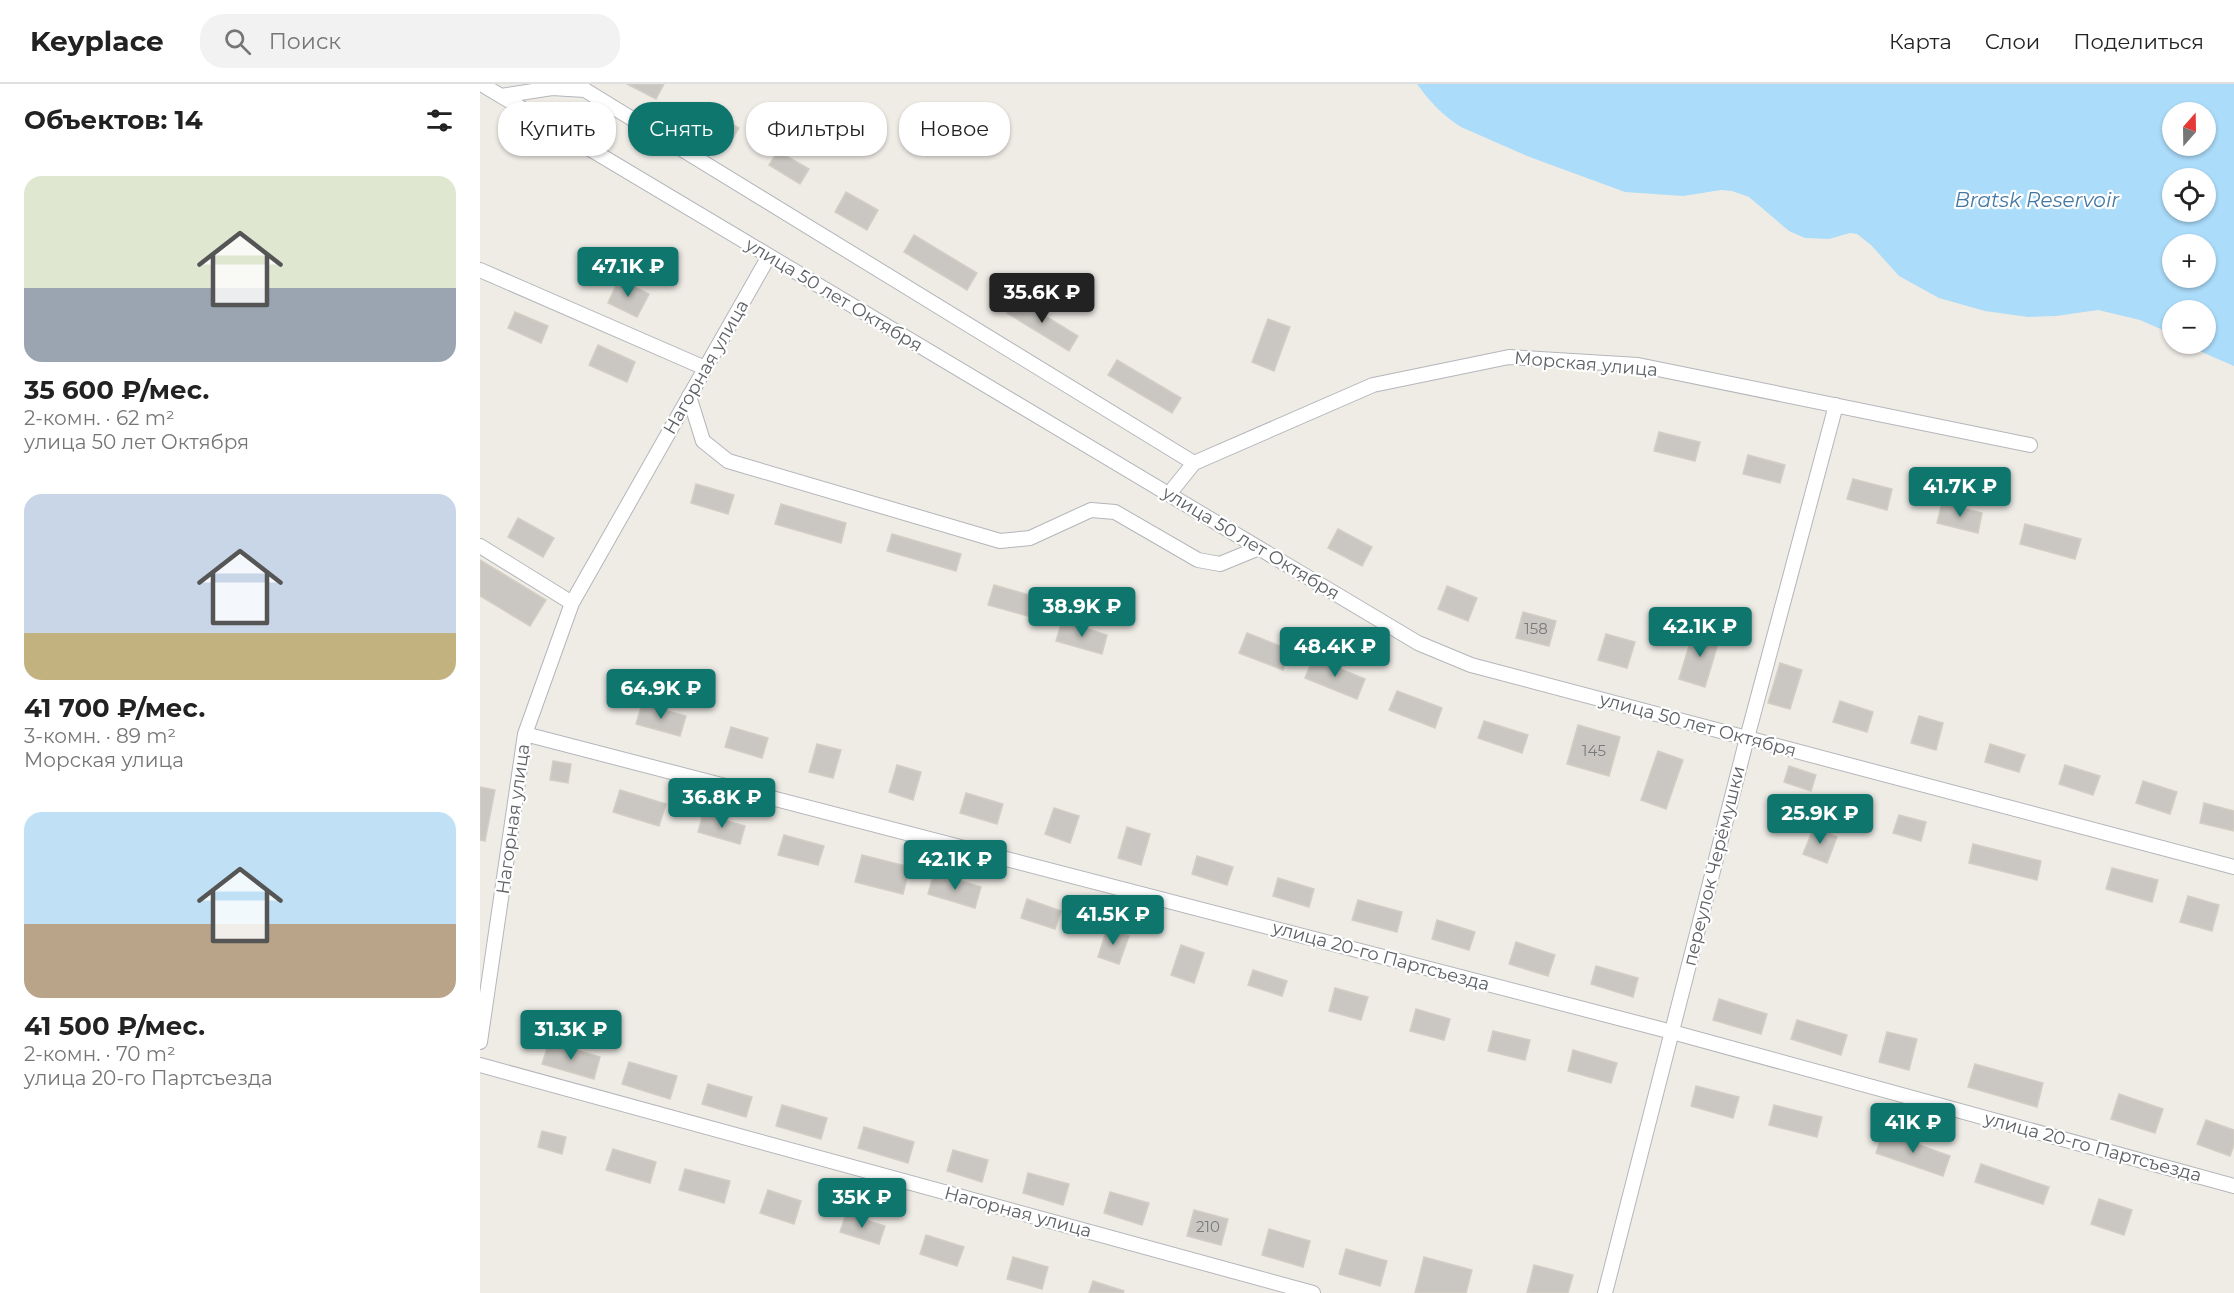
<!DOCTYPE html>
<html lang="ru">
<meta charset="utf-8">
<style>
body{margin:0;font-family:Montserrat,sans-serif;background:#f2f2f2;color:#222;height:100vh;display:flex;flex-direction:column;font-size:22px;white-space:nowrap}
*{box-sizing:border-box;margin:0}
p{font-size:20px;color:#767676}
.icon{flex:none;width:33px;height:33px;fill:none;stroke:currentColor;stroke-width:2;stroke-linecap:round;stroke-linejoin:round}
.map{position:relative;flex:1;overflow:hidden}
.details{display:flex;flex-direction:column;background:#fff;width:480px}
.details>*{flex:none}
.guide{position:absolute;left:18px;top:18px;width:570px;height:54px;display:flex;gap:12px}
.needle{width:39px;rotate:20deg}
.controls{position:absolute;left:1682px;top:18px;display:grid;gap:12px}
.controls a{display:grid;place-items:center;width:54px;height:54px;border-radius:50%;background:#fff;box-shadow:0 2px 4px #0004;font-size:30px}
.price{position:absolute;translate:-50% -51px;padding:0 14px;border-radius:6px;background:#0f766e;color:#fff;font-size:20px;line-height:39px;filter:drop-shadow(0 2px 3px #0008)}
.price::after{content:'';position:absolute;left:50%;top:36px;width:18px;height:14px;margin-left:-9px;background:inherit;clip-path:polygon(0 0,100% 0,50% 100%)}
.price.selected{background:#222;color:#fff}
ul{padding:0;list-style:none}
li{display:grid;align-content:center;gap:12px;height:318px;padding:0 24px}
li span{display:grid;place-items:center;height:186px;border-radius:18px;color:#555}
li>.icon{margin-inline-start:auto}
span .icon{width:108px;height:108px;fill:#fffc;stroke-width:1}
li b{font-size:26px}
h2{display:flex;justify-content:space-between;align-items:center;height:72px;padding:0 24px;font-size:26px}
.pill{padding:0 21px;border-radius:24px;background:#fff;box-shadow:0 2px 4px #0004;font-size:21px;line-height:54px}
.pill.selected{background:#0f766e;color:#fff}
header{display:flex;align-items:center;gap:36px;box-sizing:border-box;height:84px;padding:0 30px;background:#fff;border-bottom:2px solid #e0e0e0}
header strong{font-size:28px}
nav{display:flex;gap:33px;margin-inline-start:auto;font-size:21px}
.search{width:420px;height:54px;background:#f2f2f2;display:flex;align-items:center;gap:15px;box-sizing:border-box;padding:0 21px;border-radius:24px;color:#767676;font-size:22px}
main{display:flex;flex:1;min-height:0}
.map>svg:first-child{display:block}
</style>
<header>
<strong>Keyplace</strong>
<div class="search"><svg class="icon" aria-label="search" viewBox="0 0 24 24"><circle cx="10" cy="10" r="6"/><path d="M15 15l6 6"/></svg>Поиск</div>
<nav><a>Карта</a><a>Слои</a><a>Поделиться</a></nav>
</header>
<main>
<section class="details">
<h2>Объектов: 14<svg class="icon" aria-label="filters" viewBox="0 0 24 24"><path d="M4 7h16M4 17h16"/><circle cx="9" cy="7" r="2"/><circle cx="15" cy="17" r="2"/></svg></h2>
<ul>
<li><span style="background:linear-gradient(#dfe7d0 60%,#9aa5b1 0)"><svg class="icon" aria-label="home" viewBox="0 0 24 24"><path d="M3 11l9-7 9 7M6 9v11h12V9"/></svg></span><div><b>35 600 ₽/мес.</b><p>2-комн. · 62 m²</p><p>улица 50 лет Октября</p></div></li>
<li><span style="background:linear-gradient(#c9d6e8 75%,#c2b280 0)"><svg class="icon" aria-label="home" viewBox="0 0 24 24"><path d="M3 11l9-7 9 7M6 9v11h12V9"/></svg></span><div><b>41 700 ₽/мес.</b><p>3-комн. · 89 m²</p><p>Морская улица</p></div></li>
<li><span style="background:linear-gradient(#bfe0f5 60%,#b9a48a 0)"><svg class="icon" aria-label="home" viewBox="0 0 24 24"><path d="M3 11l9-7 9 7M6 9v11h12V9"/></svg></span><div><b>41 500 ₽/мес.</b><p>2-комн. · 70 m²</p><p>улица 20-го Партсъезда</p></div></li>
</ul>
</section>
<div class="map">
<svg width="1754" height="1209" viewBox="0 0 1754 1209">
<rect width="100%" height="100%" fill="#efece6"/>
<path fill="#abdcfa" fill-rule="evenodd" d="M937,0h817v282l-30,-13 -16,-9h17v-34h-33v24l-32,-14 -42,-10 -42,6 -28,1 -43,-6 -46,-13 -40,-22 -28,-31 -14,-11 -7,-1 -21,6 -24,-1 -16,-7 -40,-34 -17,-6 -11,-1 -38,6 -58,-4 -98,-36 -66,-29c-19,-12 -31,-25 -44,-43zM1692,28h33v34h-33zM1692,94h33v34h-33zM1692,160h33v34h-33z"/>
<path fill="#cac7c2" stroke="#d3cec4" stroke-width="1.5" d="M147,0h37l-8,15z
M227,26l32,18 -11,18 -32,-18z
M298,67l31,18 -9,15 -31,-19z
M366,108l32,18 -11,20 -32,-18z
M434,151l63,38 -10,17 -63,-38z
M139,195l30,15 -12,23 -29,-14z
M536,214l62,38 -9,15 -62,-38z
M35,228l33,14 -7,17 -33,-15z
M788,235l22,8 -16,44 -22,-9z
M118,261l37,17 -8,20 -38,-17z
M637,276l64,38 -9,15 -64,-38z
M1179,348l41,10 -5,19 -41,-10z
M1268,371l37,10 -5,18 -37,-9z
M1373,395l39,10 -5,21 -40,-11z
M216,400l38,11 -6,19 -37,-11z
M1462,419l40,10 -4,20 -41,-10z
M301,420l65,19 -5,20 -66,-19z
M38,434l36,20 -11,19 -35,-20z
M1545,440l56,15 -6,20 -55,-15z
M858,445l34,18 -10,19 -34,-18z
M412,450l69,20 -5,17 -69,-20z
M0,476l66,40 -16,26 -50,-30z
M514,501l39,11 -5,20 -40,-11z
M967,502l30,12 -9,23 -30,-12z
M1043,528l33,9 -7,25 -33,-8z
M582,537l45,14 -5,19 -46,-13z
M1214,545l26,8 -15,50 -26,-8z
M767,549l43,17 -7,20 -44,-17z
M1126,550l29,8 -8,26 -29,-8z
M833,574l52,21 -8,20 -52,-21z
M1300,579l22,7 -12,39 -22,-6z
M917,607l45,17 -7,20 -46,-18z
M1360,617l33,11 -6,20 -34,-10z
M162,620l44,12 -6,20 -44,-12z
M1439,632l24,7 -7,27 -25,-7z
M1004,637l44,14 -6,18 -44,-15z
M1098,641l42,12 -11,39 -42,-12z
M251,643l37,11 -6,20 -37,-11z
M337,660l24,6 -8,28 -24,-6z
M1510,660l35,11 -6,17 -34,-10z
M1178,667l25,9 -17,49 -25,-9z
M73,677l18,3 -3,19 -18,-3z
M417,681l24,7 -8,28 -24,-8z
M1585,681l35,11 -7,19 -34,-11z
M1309,682l27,9 -5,16 -27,-9z
M1663,697l34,11 -7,22 -34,-11z
M0,703l15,3 -10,51 -5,-1z
M140,706l46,14 -7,22 -46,-14z
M486,709l37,11 -6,20 -37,-11z
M1724,719l30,8v20l-34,-8z
M574,724l25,8 -9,27 -25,-9z
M223,730l42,12 -5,18 -42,-12z
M1419,731l27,7 -5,19 -28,-8z
M647,743l23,7 -9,31 -23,-7z
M1334,743l23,10 -10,26 -24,-9z
M304,751l40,11 -6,19 -40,-10z
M1493,760l68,17 -4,19 -68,-17z
M382,771l48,12 -7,27 -48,-12z
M717,772l36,11 -6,18 -35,-11z
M1632,784l46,12 -6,22 -46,-13z
M454,789l47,14 -6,21 -47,-14z
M798,794l36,11 -5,18 -36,-11z
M1708,812l31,9 -7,26 -32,-9z
M547,815l34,12 -6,18 -34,-11z
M878,816l44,12 -5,20 -45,-12z
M957,836l38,12 -6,18 -37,-11z
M627,844l22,8 -10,28 -21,-7z
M1036,858l39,13 -7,21 -39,-12z
M701,861l23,8 -10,30 -23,-8z
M1116,882l42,12 -5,19 -42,-13z
M773,886l34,11 -5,15 -34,-11z
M855,904l33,9 -7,23 -32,-9z
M1239,915l48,15 -6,20 -48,-14z
M936,925l34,10 -6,21 -34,-9z
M1317,936l50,15 -6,20 -50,-16z
M1013,947l37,9 -5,20 -37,-9z
M1407,948l30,7 -8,31 -30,-8z
M69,958l51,15 -6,22 -52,-15z
M1093,966l44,13 -6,20 -43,-12z
M149,978l48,14 -7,23 -48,-15z
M1495,980l68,19 -6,24 -69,-20z
M228,1000l44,13 -6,20 -44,-13z
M1216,1002l43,11 -6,21 -42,-12z
M1639,1010l44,15 -8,24 -44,-14z
M302,1021l45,13 -6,21 -45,-13z
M1294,1021l48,12 -5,20 -48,-12z
M1726,1036l28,10v15l-4,11 -33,-12z
M384,1043l50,15 -6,21 -50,-15z
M62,1047l24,6 -4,17 -24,-7z
M1403,1048l67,24 -7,20 -67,-23z
M133,1065l43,13 -6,21 -44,-13z
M473,1066l35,10 -6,22 -35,-11z
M1501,1080l68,23 -6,17 -68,-22z
M205,1085l45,12 -6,22 -45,-13z
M548,1089l41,11 -6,21 -40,-12z
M288,1106l33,11 -7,23 -34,-11z
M630,1108l39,11 -7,22 -38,-12z
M1619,1115l33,11 -8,25 -33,-11z
M714,1126l34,9 -7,26 -34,-9z
M366,1130l39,12 -6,18 -39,-12z
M789,1145l41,12 -7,26 -41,-12z
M446,1151l38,12 -7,19 -37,-12z
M866,1165l41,12 -7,25 -41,-12z
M533,1173l35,10 -6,22 -35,-10z
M944,1173l48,13 -6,23h-51z
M1054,1181l39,10 -5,18h-41z
M613,1197l31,10 -1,2h-34z"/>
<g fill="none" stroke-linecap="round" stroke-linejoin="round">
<defs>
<path id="minor" d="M1,0l937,559 53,22 763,202
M21,12l51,-8 33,2 609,373
M0,186l225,98
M209,312l14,45 25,20 272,80 30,-3 61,-28 24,2 83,48 22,4 39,-16
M689,410l25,-31 179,-78 136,-28 129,8 392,80
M0,462l92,57
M45,650l1147,298 562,154
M0,958l45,-308 47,-131 197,-347
M0,981l833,228
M1125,1209l142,-555 89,-333"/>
</defs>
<use href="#minor" stroke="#b3b6ba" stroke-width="16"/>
<use href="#minor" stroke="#fff" stroke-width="14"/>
</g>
<g text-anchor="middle" stroke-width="4.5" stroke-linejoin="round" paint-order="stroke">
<g font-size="15" fill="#787a7c">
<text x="1056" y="550">158</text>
<text x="1114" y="672">145</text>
<text x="728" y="1148">210</text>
</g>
<g font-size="18" fill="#5d6165" stroke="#fff">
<text transform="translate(354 211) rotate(31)" y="6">улица 50 лет Октября</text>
<text transform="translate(1106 280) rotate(5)" y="6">Морская улица</text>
<text transform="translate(226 283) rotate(-60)" y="6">Нагорная улица</text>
<text transform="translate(771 459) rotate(31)" y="6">улица 50 лет Октября</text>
<text transform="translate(1218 641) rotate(15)" y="6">улица 50 лет Октября</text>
<text transform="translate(33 735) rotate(-82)" y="6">Нагорная улица</text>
<text transform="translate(1234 782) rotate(-76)" y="6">переулок Черёмушки</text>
<text transform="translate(901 872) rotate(15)" y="6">улица 20-го Партсъезда</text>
<text transform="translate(1613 1063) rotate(15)" y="6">улица 20-го Партсъезда</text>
<text transform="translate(538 1128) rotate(15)" y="6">Нагорная улица</text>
</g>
<g font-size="20" font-style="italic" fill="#4578a3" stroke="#fff">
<text x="1557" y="123">Bratsk Reservoir</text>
</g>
</g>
</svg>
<div class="controls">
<a><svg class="needle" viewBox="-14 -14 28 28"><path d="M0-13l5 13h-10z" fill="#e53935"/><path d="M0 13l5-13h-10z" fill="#767676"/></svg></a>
<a><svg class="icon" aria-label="locate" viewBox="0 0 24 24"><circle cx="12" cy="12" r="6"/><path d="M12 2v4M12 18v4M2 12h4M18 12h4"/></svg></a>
<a>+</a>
<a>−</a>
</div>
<b class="price" style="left:148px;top:214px">47.1K ₽</b>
<b class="price selected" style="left:562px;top:240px">35.6K ₽</b>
<b class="price" style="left:1480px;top:434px">41.7K ₽</b>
<b class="price" style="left:602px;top:554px">38.9K ₽</b>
<b class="price" style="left:1220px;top:574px">42.1K ₽</b>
<b class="price" style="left:855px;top:594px">48.4K ₽</b>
<b class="price" style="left:181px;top:636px">64.9K ₽</b>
<b class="price" style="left:242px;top:745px">36.8K ₽</b>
<b class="price" style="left:1340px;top:761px">25.9K ₽</b>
<b class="price" style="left:475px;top:807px">42.1K ₽</b>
<b class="price" style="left:633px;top:862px">41.5K ₽</b>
<b class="price" style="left:91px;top:977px">31.3K ₽</b>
<b class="price" style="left:1433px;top:1070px">41K ₽</b>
<b class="price" style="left:382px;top:1145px">35K ₽</b>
<div class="guide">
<a class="pill">Купить</a>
<a class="pill selected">Снять</a>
<a class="pill">Фильтры</a>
<a class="pill">Новое</a>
</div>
</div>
</main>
